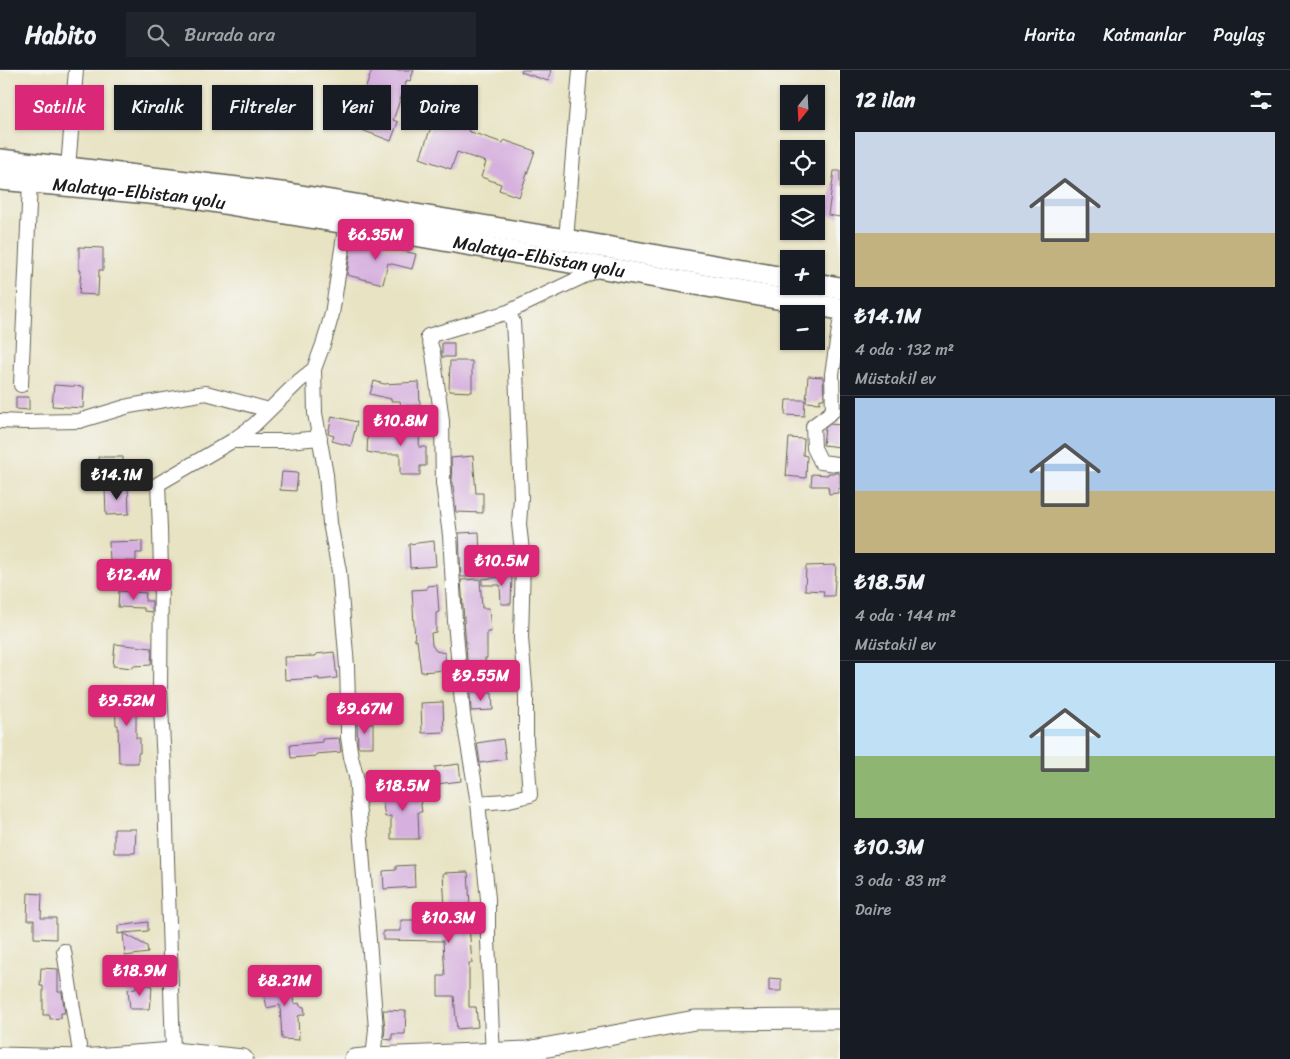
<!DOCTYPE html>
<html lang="tr">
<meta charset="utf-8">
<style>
body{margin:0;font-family:Sriracha,sans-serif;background:#20242c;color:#f1f3f6;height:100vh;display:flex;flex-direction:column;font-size:19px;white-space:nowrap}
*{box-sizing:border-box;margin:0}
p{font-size:16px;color:#9ea1a6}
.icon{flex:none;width:28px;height:28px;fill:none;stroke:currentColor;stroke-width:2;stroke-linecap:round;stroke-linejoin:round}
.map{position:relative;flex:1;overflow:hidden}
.details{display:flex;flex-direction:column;background:#171b24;width:450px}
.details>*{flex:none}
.guide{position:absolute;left:15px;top:15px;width:475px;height:45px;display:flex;gap:10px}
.needle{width:32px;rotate:198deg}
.buttons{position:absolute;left:780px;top:15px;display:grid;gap:10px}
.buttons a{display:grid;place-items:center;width:45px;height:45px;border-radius:0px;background:#171b24;box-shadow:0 1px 4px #0004;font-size:25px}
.price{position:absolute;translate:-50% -42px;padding:0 11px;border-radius:5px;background:#db2777;color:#fff;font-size:16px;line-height:32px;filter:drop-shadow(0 1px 2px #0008)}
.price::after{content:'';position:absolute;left:50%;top:30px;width:15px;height:11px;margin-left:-8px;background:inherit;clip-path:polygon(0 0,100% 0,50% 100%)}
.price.current{background:#222;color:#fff}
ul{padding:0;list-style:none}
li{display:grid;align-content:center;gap:10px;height:265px;padding:0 15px}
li+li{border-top:1px solid #363941}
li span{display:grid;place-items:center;height:155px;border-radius:0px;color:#555}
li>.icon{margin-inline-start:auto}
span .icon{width:90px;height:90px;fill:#fffc;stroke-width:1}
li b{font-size:21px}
h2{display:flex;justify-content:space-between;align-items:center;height:60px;padding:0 15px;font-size:21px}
.pill{padding:0 18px;border-radius:0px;background:#171b24;box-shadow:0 1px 4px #0004;font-size:18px;line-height:45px}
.pill.current{background:#db2777;color:#fff}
header{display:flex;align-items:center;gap:30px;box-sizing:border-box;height:70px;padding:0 25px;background:#171b24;border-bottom:1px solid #363941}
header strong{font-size:24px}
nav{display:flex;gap:28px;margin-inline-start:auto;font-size:18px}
.search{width:350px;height:45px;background:#20242c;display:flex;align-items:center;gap:12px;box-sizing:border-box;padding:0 18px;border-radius:0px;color:#9ea1a6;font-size:19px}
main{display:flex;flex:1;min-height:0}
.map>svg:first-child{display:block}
</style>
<header>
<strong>Habito</strong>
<div class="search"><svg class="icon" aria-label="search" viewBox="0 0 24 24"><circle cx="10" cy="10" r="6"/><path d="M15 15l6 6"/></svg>Burada ara</div>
<nav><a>Harita</a><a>Katmanlar</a><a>Paylaş</a></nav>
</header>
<main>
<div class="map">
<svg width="840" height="989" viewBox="0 0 840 989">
<rect width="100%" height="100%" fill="#f6f6f2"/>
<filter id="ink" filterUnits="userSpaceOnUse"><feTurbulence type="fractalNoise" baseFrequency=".02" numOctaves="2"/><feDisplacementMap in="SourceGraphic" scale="10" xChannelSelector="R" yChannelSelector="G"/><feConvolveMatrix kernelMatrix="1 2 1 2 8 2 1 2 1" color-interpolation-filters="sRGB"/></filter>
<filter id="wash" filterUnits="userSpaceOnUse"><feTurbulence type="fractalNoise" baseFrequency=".0096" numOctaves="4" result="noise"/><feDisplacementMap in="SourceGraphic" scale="20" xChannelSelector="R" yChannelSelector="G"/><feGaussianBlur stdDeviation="1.12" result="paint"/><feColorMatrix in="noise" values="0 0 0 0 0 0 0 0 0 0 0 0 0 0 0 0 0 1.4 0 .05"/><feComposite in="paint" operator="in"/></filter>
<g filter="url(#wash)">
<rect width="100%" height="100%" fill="#e8e3c3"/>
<g id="blocks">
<path fill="#d6b0de" d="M372,0h42l-4,11 -3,-1 -14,40 5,2 -7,19 -45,-17 4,-17h9z
M522,0h29l-3,11 -27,-9z
M435,46l34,12 -1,3 35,12 1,-3 31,11 -16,46 -20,-7 2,-6 -20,-7 5,-15 -29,-10 -6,17 -31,-11z
M834,101h6v46l-12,-2z
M352,169l64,15 -4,15 -24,-6 -5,21 -36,-9z
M79,177l24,1v22h-4l-1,25 -19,-1 2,-24h-2z
M442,273h12v14h-12z
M450,291h22v31l-23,-1z
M808,306l15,1 1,22h-4v4l-14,-1z
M374,311l10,3 35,-2 1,23 -19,1 -1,-5h-9v-2l-21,-5z
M54,315l30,2 -1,21 -31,-2z
M16,327h13v13l-13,-1z
M786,330h19l-1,16 -19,-1z
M332,346l25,6 -6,24 -19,-5 2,-5 -6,-2z
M406,351h14l-1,26h7v19h-6v9h-20v-21h-22l-11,-2 1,-20 29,2v-8l8,1z
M830,354l10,1v22l-17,-2 2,-17z
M789,368l15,1 -1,16 4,1 -1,22 -20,-2z
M473,386l3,37h7v20l-27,-1 -3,-26h-1v-4l-1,-24z
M98,387h25v12h-25z
M282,402l16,1 -2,18 -16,-1z
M828,403h12v16h-2v4l-9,1 -1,-8h-17l1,-12 16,1z
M128,417l1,27 -23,1 -1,-27z
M479,462l1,24h-12l-1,21h-6l-2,-44z
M142,471v12h-6v8h-26l-1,-19z
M434,471l2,25 -26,2 -1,-24z
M836,495l-2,31h-11l1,-5 -19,-1 1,-24z
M512,506l-1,28h-10l-1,-19h-18v-6z
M480,509l2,29h7l2,24h-4v26h-2l1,14h-18l-7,-92z
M437,515l2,27 -3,1v19l-5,1 1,12 4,6 9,2 1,17 -25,2 -4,-32 -2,1 -3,-51 15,-1v-3z
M119,521l27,2 -1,8h7v11l-8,-1v-3l-26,-1z
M115,574l37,4 -1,17 -18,1v2l-20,-2z
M334,582l3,26 -18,2v-2l-34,2 -1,-23 32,-1v-2z
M132,619l-1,6h5v43h4v15h-2v10h-19l-1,-38h-2l-1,-30h1v-5z
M470,623h22l1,17 -22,1z
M443,632l1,30 -22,1 -1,-30z
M357,653h16v24h-15z
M339,668l2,14 -25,2v2l-25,2 -1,-13 32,-3v-3z
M503,669l3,20 -26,4 -3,-20z
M459,694l2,17 -24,3 -2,-17z
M418,717l4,25h-4l1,27h-28v-23l-6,1 -4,-25z
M114,759h22l-1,24h-21z
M414,795l1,22 -31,2 -1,-18 13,-1v-4z
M468,802l2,34 -3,-1 2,20 3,38h-3v44h7l2,20 -21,2 -3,-33h-16v-20h7l-2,-35 -60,-1v-9h18v-11h39l-2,-10 7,-1 -2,-36z
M28,823l14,1 -1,24h15v21l-22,-1v-18h-7z
M148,852v9l-25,2 24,13 1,7 -23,3 -2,-23 -5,1v-8z
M41,898l17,1v23h4l3,21h-4v5l-11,1v-4h-7v-29h-3z
M769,908l12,1v12h-12z
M290,910l4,24 5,-1 1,3 4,1 1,7 -7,2 1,24 -17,-1 -2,-34 -13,3 -5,-24z
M136,915h16l-1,16h-1l-1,8h-19l-2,-20 8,-1z
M383,940l23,1 -1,23h-13v6l-8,-1 1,-11z"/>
</g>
</g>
<g filter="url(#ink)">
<use href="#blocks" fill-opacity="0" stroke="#636256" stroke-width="1"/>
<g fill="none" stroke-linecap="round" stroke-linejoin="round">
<defs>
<path id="street" d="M68,98l8,-98
M566,170l14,-170
M314,299l1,44 11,62 4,48 9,48 8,95 1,37v34l3,20 5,19 20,253 -3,30
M21,315l9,-203
M0,351l24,1 55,-1 50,-15 77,-13 63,17
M232,371h55l33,-3
M837,394l-16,-2 -7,-14 -1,-22 20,-15 -1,-37 8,-51
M478,733l27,-2 25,-6 -4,-55v-43l-5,-59 2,-78 -4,-36 2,-26 -5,-127 -3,-49 -5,-10
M64,881l17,108
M173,982l-9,-289 -4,-73 1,-117 -1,-44 -2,-45 74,-43 22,-16 45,-44 15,-12 10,-27 8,-28 14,-91
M493,989l-5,-119v-41l-10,-96 -15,-88 -8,-94 -5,-86 -7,-52 -1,-62 -9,-68 -5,-17 80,-24 93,-44"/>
<path id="secondary" d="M0,987l81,2 92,-7 70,7
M354,989l19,-2 154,-6 168,-31 145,-1"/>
<g id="primary">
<path d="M0,90l289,34 277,46 223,39"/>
<path id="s1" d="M0,109l181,17 165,27 494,86"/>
<path d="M816,214l24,4"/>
</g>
</defs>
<use href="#street" stroke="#636256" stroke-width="16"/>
<use href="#secondary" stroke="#636256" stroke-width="21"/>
<use href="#primary" stroke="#636256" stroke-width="24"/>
<use href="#street" stroke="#fff" stroke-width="14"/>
<use href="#secondary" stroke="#fff" stroke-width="19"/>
<use href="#primary" stroke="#fff" stroke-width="21"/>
</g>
</g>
<g text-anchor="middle" stroke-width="5" stroke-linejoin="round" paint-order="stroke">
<g font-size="18" fill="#1c1c1c" stroke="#f6f6f2">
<text dy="6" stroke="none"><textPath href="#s1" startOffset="140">Malatya-Elbistan yolu</textPath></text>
<text dy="6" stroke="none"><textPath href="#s1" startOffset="545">Malatya-Elbistan yolu</textPath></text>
</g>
</g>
</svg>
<div class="buttons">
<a><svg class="needle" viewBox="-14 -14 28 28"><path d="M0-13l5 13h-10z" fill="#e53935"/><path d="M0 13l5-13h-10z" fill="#9ea1a6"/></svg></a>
<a><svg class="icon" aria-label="locate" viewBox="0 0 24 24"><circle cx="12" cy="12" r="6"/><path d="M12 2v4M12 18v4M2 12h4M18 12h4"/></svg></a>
<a><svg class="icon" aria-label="layers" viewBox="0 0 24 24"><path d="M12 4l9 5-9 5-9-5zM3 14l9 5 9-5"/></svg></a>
<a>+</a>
<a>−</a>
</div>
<b class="price" style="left:376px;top:191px">₺6.35M</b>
<b class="price" style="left:401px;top:377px">₺10.8M</b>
<b class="price current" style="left:117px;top:431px">₺14.1M</b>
<b class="price" style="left:502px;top:517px">₺10.5M</b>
<b class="price" style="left:134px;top:531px">₺12.4M</b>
<b class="price" style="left:481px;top:632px">₺9.55M</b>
<b class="price" style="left:127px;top:657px">₺9.52M</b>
<b class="price" style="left:365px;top:665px">₺9.67M</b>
<b class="price" style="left:403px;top:742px">₺18.5M</b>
<b class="price" style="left:449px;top:874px">₺10.3M</b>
<b class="price" style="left:140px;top:927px">₺18.9M</b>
<b class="price" style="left:285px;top:937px">₺8.21M</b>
<div class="guide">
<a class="pill current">Satılık</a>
<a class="pill">Kiralık</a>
<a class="pill">Filtreler</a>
<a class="pill">Yeni</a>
<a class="pill">Daire</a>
</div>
</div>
<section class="details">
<h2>12 ilan<svg class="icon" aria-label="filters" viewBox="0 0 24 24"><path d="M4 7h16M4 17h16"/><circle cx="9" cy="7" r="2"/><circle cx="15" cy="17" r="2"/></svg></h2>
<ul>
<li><span style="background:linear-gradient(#c9d6e8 65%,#c2b280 0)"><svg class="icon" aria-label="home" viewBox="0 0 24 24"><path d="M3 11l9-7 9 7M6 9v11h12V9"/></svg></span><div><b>₺14.1M</b><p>4 oda · 132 m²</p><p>Müstakil ev</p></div></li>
<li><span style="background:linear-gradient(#a9c7e8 60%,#c2b280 0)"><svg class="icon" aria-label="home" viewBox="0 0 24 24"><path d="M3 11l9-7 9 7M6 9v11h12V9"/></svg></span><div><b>₺18.5M</b><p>4 oda · 144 m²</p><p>Müstakil ev</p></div></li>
<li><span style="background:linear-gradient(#bfe0f5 60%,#8fb573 0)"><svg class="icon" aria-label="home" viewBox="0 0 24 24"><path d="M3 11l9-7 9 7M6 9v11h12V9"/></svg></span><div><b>₺10.3M</b><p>3 oda · 83 m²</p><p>Daire</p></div></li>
</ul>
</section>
</main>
